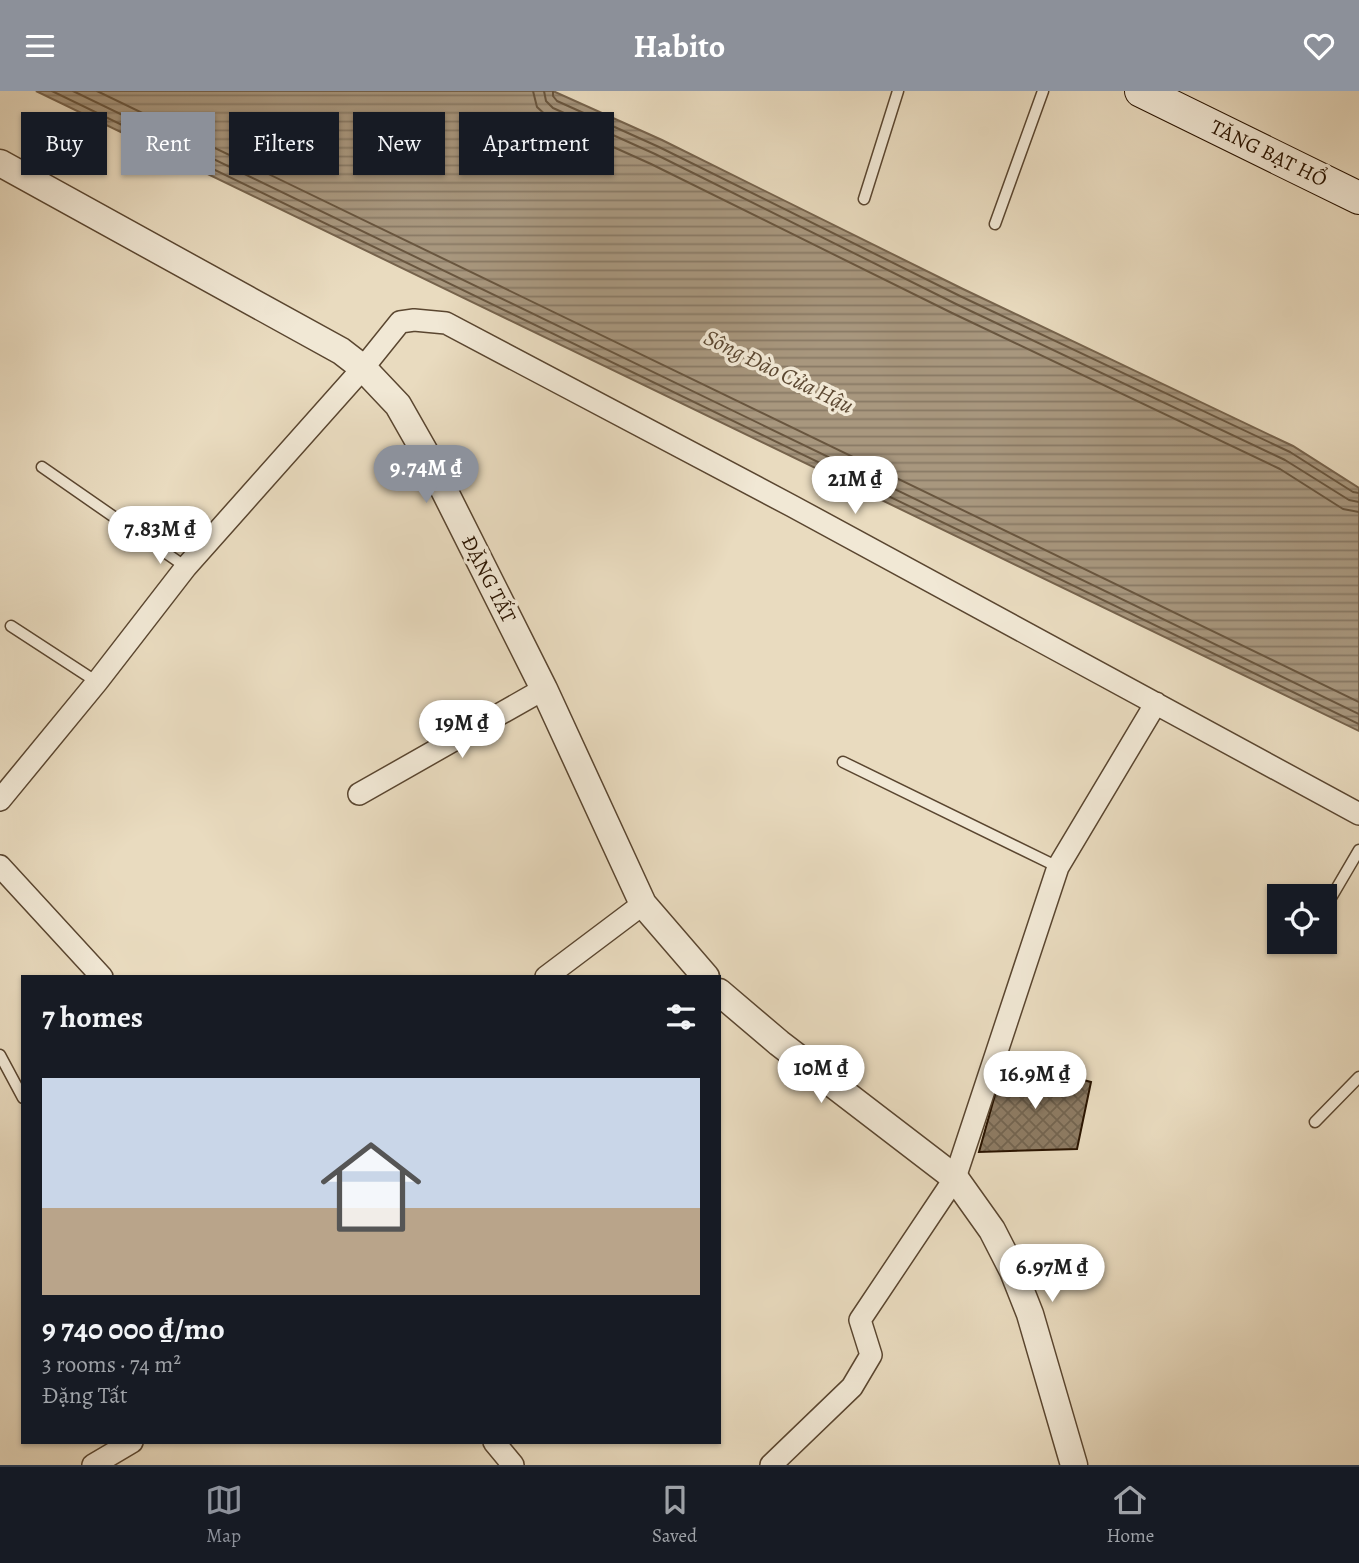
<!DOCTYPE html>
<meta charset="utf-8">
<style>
body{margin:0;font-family:Alegreya,serif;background:#242831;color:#f1f3f6;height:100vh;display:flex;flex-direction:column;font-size:26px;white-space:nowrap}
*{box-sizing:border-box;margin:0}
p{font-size:23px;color:#9ea1a6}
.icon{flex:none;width:38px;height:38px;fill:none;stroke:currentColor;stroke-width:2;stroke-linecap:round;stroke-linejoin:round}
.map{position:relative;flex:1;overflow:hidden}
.sheet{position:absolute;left:21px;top:884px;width:700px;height:469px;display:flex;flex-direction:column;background:#171b24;border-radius:0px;box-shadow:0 2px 5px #0004}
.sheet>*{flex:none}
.banner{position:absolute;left:21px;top:21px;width:700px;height:63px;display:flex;gap:14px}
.fabs{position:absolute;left:1267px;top:793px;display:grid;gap:14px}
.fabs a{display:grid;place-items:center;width:70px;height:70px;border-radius:0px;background:#171b24;box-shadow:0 2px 5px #0004;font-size:35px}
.price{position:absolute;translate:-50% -60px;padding:0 16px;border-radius:24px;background:#fff;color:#222;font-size:23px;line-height:46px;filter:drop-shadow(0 2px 4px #0008)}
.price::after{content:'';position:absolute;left:50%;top:42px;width:21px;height:16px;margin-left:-10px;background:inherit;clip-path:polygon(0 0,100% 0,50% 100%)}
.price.on{background:#8c9099;color:#fff}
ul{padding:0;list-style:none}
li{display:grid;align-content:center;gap:14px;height:371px;padding:0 21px}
li span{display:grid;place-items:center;height:217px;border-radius:0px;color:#555}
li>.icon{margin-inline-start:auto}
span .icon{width:126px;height:126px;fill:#fffc;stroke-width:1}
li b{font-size:30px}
h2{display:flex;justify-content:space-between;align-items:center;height:84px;padding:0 21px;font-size:30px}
.pill{padding:0 24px;border-radius:0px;background:#171b24;box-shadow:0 2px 5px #0004;font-size:24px;line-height:63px}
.pill.on{background:#8c9099;color:#fff}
header{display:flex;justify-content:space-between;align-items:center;height:91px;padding:0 21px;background:#8c9099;color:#fff;font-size:32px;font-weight:700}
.menu{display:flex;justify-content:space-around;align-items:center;height:98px;border-top:2px solid #363941;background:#171b24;font-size:19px;color:#9ea1a6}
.menu a{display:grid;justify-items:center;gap:4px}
.menu .on{color:#8c9099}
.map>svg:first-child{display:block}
</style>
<header><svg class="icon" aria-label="menu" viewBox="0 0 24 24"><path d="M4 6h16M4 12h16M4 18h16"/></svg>Habito<svg class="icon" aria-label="heart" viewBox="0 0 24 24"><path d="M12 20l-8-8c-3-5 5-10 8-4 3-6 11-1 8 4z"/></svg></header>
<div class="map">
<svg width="1359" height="1374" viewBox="0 0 1359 1374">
<defs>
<pattern id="water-rules" width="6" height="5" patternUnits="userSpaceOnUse" patternTransform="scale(1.75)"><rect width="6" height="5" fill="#a8977e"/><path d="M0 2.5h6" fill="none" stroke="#897a65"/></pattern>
<pattern id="building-cross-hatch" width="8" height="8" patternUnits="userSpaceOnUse" patternTransform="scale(1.75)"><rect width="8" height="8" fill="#8d7b63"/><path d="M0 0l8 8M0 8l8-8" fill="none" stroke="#73644f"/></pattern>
</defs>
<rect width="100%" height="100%" fill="#e9dbbf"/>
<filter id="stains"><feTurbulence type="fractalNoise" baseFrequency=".00286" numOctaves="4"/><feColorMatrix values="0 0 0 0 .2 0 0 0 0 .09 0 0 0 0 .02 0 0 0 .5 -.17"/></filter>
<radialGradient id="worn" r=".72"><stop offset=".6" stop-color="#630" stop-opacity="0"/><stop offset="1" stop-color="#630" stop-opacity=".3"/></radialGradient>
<path fill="url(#water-rules)" stroke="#76634c" stroke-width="2" d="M36,0h517l109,49 301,149 330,157 66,42v243z"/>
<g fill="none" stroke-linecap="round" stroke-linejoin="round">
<path stroke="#69563f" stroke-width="2" d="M52,0l1307,633
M73,0l1286,623
M97,0l1262,611
M533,0l4,16 12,11 102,46 301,149 328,156 63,40 16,3
M544,0l2,10 7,7 102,46 301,150 329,156 64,40 10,2
M553,0v5l4,5 102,46 301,149 330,156 63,40 6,1"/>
</g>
<path fill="url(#building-cross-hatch)" stroke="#2a1400" stroke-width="2" d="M1005,968l86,23 -14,67 -98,3z"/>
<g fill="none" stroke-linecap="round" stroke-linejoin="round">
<defs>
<path id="service" d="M864,108l34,-108
M995,133l48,-133
M42,376l144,100
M11,535l86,56
M843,671l215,105
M1325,817l34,-58
M0,964l23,43
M1315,1031l44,-45"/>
<path id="minor" d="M359,703l185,-105
M0,709l97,-118 89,-115 177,-199 37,-46 14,-2 32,3 346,183 567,308
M0,775l102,111
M546,886l97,-73
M494,1351l19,23
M93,1374l39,-23
M771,1374l81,-78 19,-32 -11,-35 95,-142 103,-311 98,-164"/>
<path id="tertiary" d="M0,72l341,188 22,17 35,37 29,51 117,233 99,215 63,73
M719,901l60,51 176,135 37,52 21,41 17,43 44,151"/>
<path id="secondary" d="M1141,0l218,107"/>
</defs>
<use href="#service" stroke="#5a4630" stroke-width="13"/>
<use href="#minor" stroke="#5a4630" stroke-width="24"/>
<use href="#tertiary" stroke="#5a4630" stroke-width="29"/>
<use href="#secondary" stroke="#2a1400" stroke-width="34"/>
<use href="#service" stroke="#f1e8d5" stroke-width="10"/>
<use href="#minor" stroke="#f1e8d5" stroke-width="21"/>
<use href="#tertiary" stroke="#f1e8d5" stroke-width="26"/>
<use href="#secondary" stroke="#f1e8d5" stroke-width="32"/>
</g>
<g text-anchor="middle" stroke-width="7" stroke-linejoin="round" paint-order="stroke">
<g font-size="21" fill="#2a1400" stroke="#f1e8d5">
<text transform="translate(1269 62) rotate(26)" y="7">TĂNG BẠT HỔ</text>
<text transform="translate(489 488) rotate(63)" y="7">ĐẶNG TẤT</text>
</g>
<g font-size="23" font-style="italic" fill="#5c4832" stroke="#f1e8d5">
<text transform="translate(779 280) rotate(26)" y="8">Sông Đào Cửa Hậu</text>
</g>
</g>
<rect width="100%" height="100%" filter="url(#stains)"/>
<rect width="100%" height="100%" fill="url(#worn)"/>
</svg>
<div class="fabs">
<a><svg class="icon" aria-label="locate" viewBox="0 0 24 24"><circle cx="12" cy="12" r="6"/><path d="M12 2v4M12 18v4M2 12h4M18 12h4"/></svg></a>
</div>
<b class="price on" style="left:426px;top:414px">9.74M ₫</b>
<b class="price" style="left:855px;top:425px">21M ₫</b>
<b class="price" style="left:160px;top:475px">7.83M ₫</b>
<b class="price" style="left:462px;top:669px">19M ₫</b>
<b class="price" style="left:821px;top:1014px">10M ₫</b>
<b class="price" style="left:1035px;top:1020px">16.9M ₫</b>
<b class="price" style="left:1052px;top:1213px">6.97M ₫</b>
<div class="banner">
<a class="pill">Buy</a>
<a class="pill on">Rent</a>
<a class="pill">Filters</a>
<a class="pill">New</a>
<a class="pill">Apartment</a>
</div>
<section class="sheet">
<h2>7 homes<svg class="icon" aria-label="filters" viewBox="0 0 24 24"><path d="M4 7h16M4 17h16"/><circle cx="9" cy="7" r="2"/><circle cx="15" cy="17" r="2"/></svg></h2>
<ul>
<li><span style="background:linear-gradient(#c9d6e8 60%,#b9a48a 0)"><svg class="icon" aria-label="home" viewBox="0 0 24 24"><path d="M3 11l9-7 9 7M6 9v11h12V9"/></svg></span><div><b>9 740 000 ₫/mo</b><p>3 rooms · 74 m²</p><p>Đặng Tất</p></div></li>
</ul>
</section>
</div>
<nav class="menu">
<a class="on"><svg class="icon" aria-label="map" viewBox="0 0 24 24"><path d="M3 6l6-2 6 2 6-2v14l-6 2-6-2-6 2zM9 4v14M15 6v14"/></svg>Map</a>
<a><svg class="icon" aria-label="saved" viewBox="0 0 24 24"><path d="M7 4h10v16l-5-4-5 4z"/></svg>Saved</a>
<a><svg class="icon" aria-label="home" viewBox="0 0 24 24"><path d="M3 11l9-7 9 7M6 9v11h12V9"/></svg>Home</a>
</nav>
